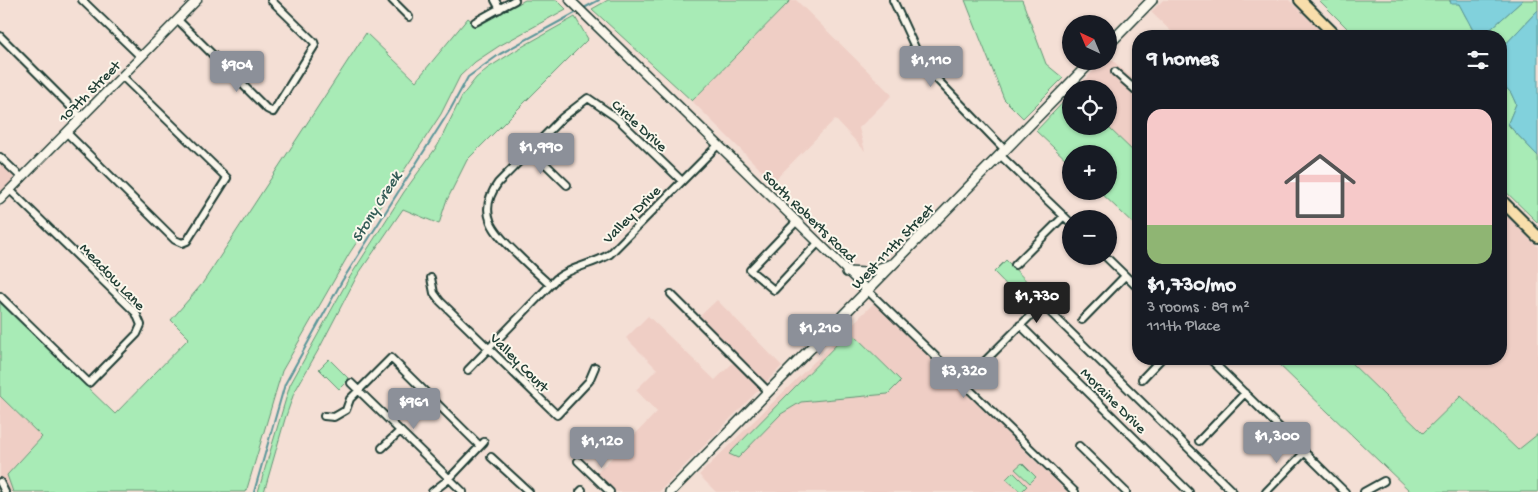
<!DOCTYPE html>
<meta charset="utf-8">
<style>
body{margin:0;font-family:"Gochi Hand",sans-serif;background:#20242c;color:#f1f3f6;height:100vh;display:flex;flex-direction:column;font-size:19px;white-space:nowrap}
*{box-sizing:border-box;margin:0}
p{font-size:16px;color:#9ea1a6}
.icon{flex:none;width:28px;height:28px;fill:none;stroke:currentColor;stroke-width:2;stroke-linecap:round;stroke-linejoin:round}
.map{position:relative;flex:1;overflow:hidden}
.drawer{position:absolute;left:1132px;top:30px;width:375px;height:335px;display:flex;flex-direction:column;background:#171b24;border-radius:20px;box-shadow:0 1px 4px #0004}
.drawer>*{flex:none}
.needle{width:32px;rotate:316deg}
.fabs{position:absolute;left:1062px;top:15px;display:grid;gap:10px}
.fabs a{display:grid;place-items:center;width:55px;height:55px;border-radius:50%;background:#171b24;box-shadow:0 1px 4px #0004;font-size:25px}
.price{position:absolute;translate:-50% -42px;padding:0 11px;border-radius:5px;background:#8c9099;color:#fff;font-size:16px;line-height:32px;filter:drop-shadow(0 1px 2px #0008)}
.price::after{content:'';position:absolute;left:50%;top:30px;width:15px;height:11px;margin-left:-8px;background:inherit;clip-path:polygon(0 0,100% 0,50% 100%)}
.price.active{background:#222;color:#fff}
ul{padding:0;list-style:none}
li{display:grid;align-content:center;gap:10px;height:265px;padding:0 15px}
li span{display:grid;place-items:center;height:155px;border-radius:15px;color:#555}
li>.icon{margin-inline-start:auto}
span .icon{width:90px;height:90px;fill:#fffc;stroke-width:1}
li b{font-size:21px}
h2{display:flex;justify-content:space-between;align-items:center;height:60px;padding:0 15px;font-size:21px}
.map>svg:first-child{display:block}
</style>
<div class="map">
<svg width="1538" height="492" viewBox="0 0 1538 492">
<rect width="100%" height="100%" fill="#f4dfd5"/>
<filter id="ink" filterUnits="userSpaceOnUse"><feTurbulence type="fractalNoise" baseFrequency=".02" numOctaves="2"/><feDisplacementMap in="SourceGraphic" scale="10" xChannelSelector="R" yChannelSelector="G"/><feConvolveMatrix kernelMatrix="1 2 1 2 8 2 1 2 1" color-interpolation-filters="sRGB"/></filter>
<g filter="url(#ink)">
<path fill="#efcec5" d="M791,0h5l96,95 -33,33 6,23 -30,-32 -62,63 -81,-81z
M1163,0h126l37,36h-150l-25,-24z
M1109,57l30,28v72l-32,-31h2v-37h-33l27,-28h6z
M0,162l17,17 -17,17z
M1501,210l37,37v187l-19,16 -58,-54 -37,37 -77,-74h154z
M717,300l65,66 -123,126h-49l-16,-16 63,-64 -21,-22 21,-21 -31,-31 22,-22 67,64 24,-23 -40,-40z
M874,303l193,189h-351l-17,-17z
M0,396l42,41 -35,38 6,17h-13z"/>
<path fill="#a8ebb6" stroke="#649475" d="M525,0h32l9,9 -67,37 -24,16 -15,14 -19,38 -92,140 -67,117 -36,121h-233l-6,-17 35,-38 -42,-41v-93l115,111 74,-76 -18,-18 31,-36 164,-251 50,48 52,-63 10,8z
M608,0h183l-99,101 -100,-92z
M965,0h57l24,64 17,14 -40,40 -19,-19z
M1319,0h131v2l9,2c4,5 6,14 11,18 0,7 5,10 10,14h-125z
M1523,0h15v10l-37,39v-13h-18z
M575,17l13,22 -121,121 -21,42 -7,22 -36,-15 -46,67 -37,71 -26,46 -9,26 -21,73h-6l32,-107 58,-105 56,-88 34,-47 24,-49 14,-18 12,-10 30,-19z
M1501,82l10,11 5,11 -8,19 1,3 29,30v67l-37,-36z
M1071,94v32h36l32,31v72l-40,-38h10v-37h-38v10l-35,-33z
M1006,260l37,38 -12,12 -37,-38z
M850,331l51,50 -13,13 -87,8 -20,12 -43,44 -9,-4z
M329,359l20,20 -10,10 -20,-20z
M1273,359h74l76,74 38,-37 57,54 20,-16v58h-127z
M1022,463l14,14 -6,6 -15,-14z
M1013,472l14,14 -6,6 -15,-13z"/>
<path fill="#81d1dc" stroke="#5a9699" d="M1450,0h73l-40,36 -9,-4 -15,-28h-8z
M1538,10v146l-25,-26 -5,-7 8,-19 -5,-11 -10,-11v-33z"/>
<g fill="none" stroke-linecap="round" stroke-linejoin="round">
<path stroke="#5a9699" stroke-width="2" d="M584,8l15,-8
M254,492l31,-108 57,-103 108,-171 18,-33 32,-23 77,-42"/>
<defs>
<path id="minor" d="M82,0l59,57
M392,0l17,17
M495,0l5,9
M893,0l25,54 11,17 76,79
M178,20l89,89 6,3 42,-67 -1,-3 -43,-42
M475,22l40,-22
M0,36l82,82
M1115,72l24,21
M67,133l108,107 7,3 5,-2 40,-63 -105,-102
M531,150l36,35
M1000,155l71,68
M0,157l22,21
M797,221l-47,49 24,20 44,-47
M1105,256l34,33
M1015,265l49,-49
M431,278l3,15 6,8 117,114 32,-34 6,-14
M550,285c-11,-10 -23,-21 -34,-32 -22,-21 -40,-40 -18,-70l64,-65 26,-20 29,20 65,63
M868,291l207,201
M671,294l98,98
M0,296l89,87 48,-49 4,-9 -5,-12 -126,-123
M1082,320l43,-44
M1020,325l169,167
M1210,359l135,133
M468,370l88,-91c16,-13 37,-14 54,-25l108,-109
M1142,379l19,-20
M351,383l112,109
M963,383l76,-76 9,3 185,182
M324,416l10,1 12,-7 4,-11 41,-41 89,88
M1199,441l46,-48
M1079,446l47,46
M382,448l18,-17
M491,457l38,35
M578,461l32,31
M0,482l5,10
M432,492l17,-13 35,-37
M580,492l2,-2
M1266,492l39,-40
M1364,492l20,-11"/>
<path id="tertiary" d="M570,0l298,291
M0,200l197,-200"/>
<path id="secondary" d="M1109,44l43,-44
M847,272l19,1 26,-9
M670,492l422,-431"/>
<path id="primary" d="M1300,0l36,36
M1501,200l37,37"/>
</defs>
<use href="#minor" stroke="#1f3d34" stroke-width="10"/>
<use href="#tertiary" stroke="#1f3d34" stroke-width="11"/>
<use href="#secondary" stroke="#1f3d34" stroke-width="12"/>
<use href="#primary" stroke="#1f3d34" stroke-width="14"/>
<use href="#minor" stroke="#fbf7ec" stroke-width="6"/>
<use href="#tertiary" stroke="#fbf7ec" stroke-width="8"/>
<use href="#secondary" stroke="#fbf7ec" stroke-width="9"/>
<use href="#primary" stroke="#f8deab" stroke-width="10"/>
</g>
</g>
<g text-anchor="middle" stroke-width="4" stroke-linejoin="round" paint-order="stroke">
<g font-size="15" fill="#1f3d34" stroke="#fbf7ec">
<text transform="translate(89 91) rotate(-45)" y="5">107th Street</text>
<text transform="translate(640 125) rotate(42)" y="5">Circle Drive</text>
<text transform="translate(631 214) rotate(-45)" y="5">Valley Drive</text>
<text transform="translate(810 216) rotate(44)" y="5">South Roberts Road</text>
<text transform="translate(892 246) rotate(-46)" y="5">West 111th Street</text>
<text transform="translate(113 276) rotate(46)" y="5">Meadow Lane</text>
<text transform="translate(520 362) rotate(45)" y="5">Valley Court</text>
<text transform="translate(1114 400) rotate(45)" y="5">Moraine Drive</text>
</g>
<g font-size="16" font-style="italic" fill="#335b56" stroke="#fbf7ec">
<text transform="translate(375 206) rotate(-58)" y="6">Stony Creek</text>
</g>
</g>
</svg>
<div class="fabs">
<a><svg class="needle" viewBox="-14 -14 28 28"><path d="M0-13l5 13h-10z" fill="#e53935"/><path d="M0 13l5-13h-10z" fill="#9ea1a6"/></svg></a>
<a><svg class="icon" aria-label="locate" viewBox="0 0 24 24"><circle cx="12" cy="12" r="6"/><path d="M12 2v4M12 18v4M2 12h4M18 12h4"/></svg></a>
<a>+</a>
<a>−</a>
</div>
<b class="price" style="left:931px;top:88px">$1,110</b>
<b class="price" style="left:237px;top:93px">$904</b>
<b class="price" style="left:541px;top:175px">$1,990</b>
<b class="price active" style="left:1037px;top:324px">$1,730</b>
<b class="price" style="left:820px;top:356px">$1,210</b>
<b class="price" style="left:964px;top:399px">$3,320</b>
<b class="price" style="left:414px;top:430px">$961</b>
<b class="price" style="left:1277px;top:464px">$1,300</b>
<b class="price" style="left:602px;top:469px">$1,120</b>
<section class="drawer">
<h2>9 homes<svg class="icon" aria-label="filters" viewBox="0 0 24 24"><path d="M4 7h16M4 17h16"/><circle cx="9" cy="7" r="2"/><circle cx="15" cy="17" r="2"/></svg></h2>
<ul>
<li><span style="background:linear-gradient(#f6c9c9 75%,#8fb573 0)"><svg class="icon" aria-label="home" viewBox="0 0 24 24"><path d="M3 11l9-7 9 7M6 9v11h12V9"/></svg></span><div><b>$1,730/mo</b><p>3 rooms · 89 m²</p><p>111th Place</p></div></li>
</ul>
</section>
</div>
